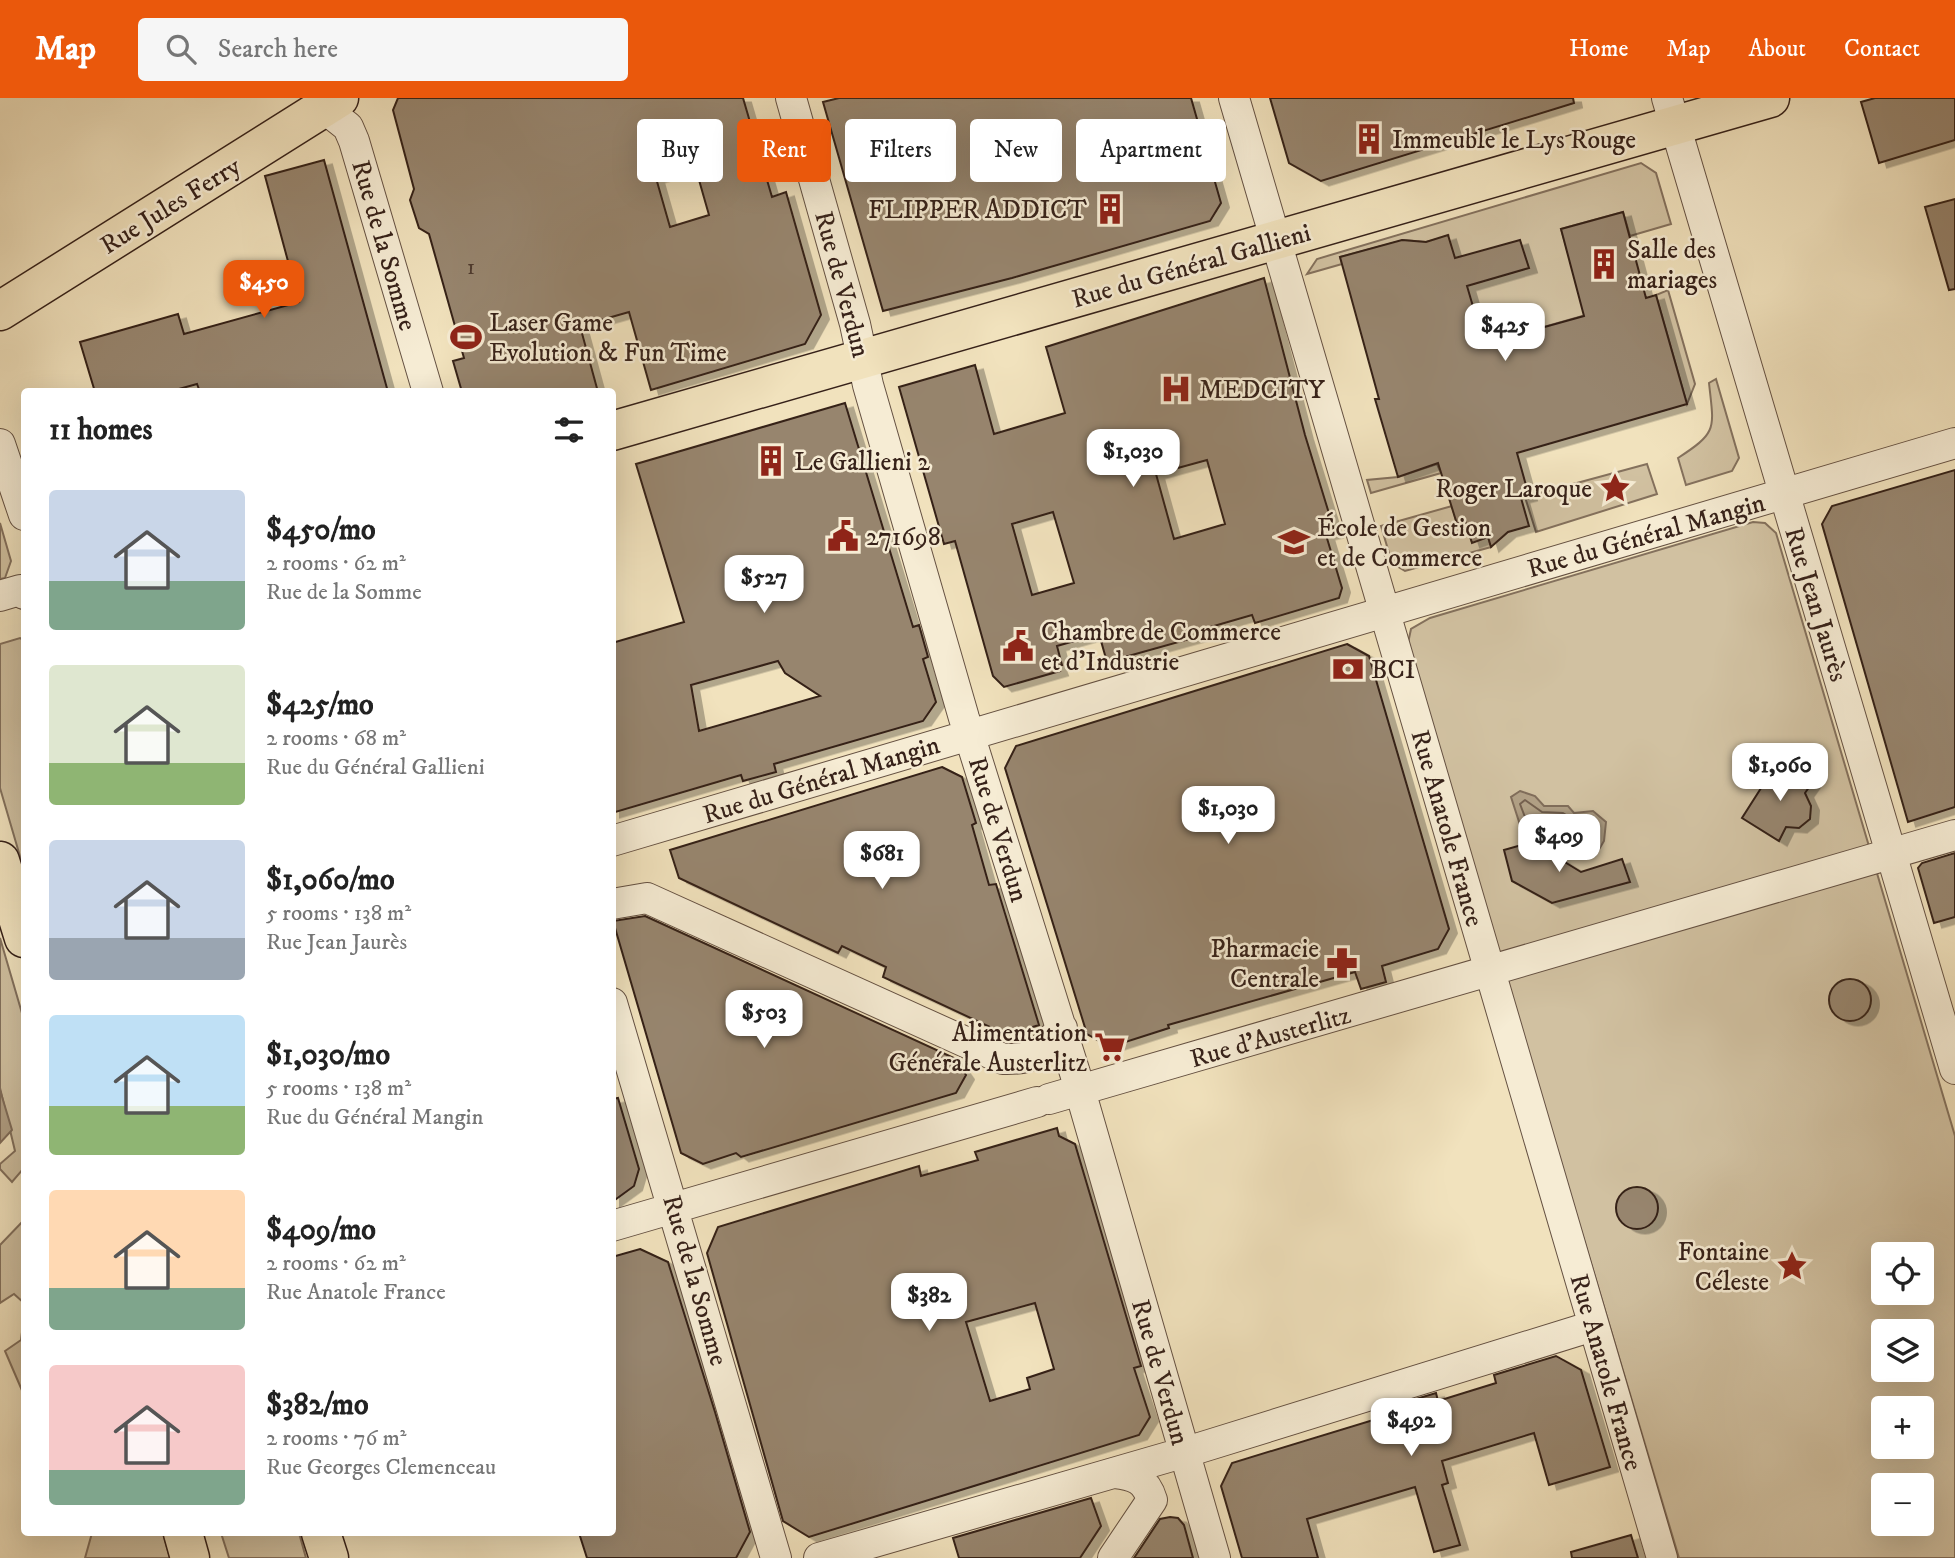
<!DOCTYPE html>
<meta charset="utf-8">
<style>
body{margin:0;font-family:"IM FELL DW Pica",serif;background:#f6f6f6;color:#222;height:100vh;display:flex;flex-direction:column;font-size:26px;white-space:nowrap}
*{box-sizing:border-box;margin:0}
p{font-size:23px;color:#767676}
.icon{flex:none;width:38px;height:38px;fill:none;stroke:currentColor;stroke-width:2;stroke-linecap:round;stroke-linejoin:round}
.map{position:relative;flex:1;overflow:hidden}
.drawer{position:absolute;left:21px;top:290px;width:595px;height:1148px;display:flex;flex-direction:column;background:#fff;border-radius:7px;box-shadow:0 7px 28px #0002}
.drawer>*{flex:none}
.hud{position:absolute;left:637px;top:21px;width:665px;height:63px;display:flex;gap:14px}
.tools{position:absolute;left:1871px;top:1144px;display:grid;gap:14px}
.tools a{display:grid;place-items:center;width:63px;height:63px;border-radius:7px;background:#fff;box-shadow:0 7px 28px #0002;font-size:35px}
.price{position:absolute;translate:-50% -60px;padding:0 16px;border-radius:14px;background:#fff;color:#222;font-size:23px;line-height:46px;filter:drop-shadow(0 2px 4px #0008)}
.price::after{content:'';position:absolute;left:50%;top:42px;width:21px;height:16px;margin-left:-10px;background:inherit;clip-path:polygon(0 0,100% 0,50% 100%)}
.price.on{background:#ea580c;color:#fff}
ul{padding:0;list-style:none}
li{display:flex;align-items:center;gap:21px;height:175px;padding:0 28px}
li span{display:grid;place-items:center;flex:none;width:196px;height:140px;border-radius:7px;color:#555}
li>.icon{margin-inline-start:auto}
span .icon{width:84px;height:84px;fill:#fffc;stroke-width:1}
li b{font-size:30px}
h2{display:flex;justify-content:space-between;align-items:center;height:84px;padding:0 28px;font-size:30px}
.chip{padding:0 24px;border-radius:7px;background:#fff;box-shadow:0 7px 28px #0002;font-size:24px;line-height:63px}
.chip.on{background:#ea580c;color:#fff}
header{display:flex;align-items:center;gap:42px;box-sizing:border-box;height:98px;padding:0 35px;background:#ea580c;color:#fff}
header strong{font-size:33px}
nav{display:flex;gap:38px;margin-inline-start:auto;font-size:24px}
.search{width:490px;height:63px;background:#f6f6f6;display:flex;align-items:center;gap:18px;box-sizing:border-box;padding:0 24px;border-radius:7px;color:#767676;font-size:26px}
.map>svg:first-child{display:block}
</style>
<header>
<strong>Map</strong>
<div class="search"><svg class="icon" aria-label="search" viewBox="0 0 24 24"><circle cx="10" cy="10" r="6"/><path d="M15 15l6 6"/></svg>Search here</div>
<nav><a>Home</a><a>Map</a><a>About</a><a>Contact</a></nav>
</header>
<div class="map">
<svg width="1955" height="1460" viewBox="0 0 1955 1460">
<defs>
<filter id="shadow"><feDropShadow dx="8" dy="4.5" stdDeviation="0" flood-color="#0004"/></filter>
</defs>
<rect width="100%" height="100%" fill="#f1e2bd"/>
<filter id="stains"><feTurbulence type="fractalNoise" baseFrequency=".00286" numOctaves="4"/><feColorMatrix values="0 0 0 0 .2 0 0 0 0 .09 0 0 0 0 .02 0 0 0 .5 -.17"/></filter>
<radialGradient id="worn" r=".72"><stop offset=".6" stop-color="#630" stop-opacity="0"/><stop offset="1" stop-color="#630" stop-opacity=".3"/></radialGradient>
<path fill="#d1c1a1" stroke="#84715d" stroke-width="2" fill-rule="evenodd" d="M1641,65l15,10 15,51 -41,12 -7,-24 -62,17 25,86 -102,29 -52,-73 16,-35 -22,6 -22,-2 -64,17 2,7 -35,10 10,-15z
M1668,192l27,94 -8,20 -31,-109z
M1716,281l23,79 -7,13 -46,14 -8,-27c40,-26 36,-29 31,-75z
M1437,366l4,9 -70,20 -4,-13 31,-3z
M1647,366l10,30 -121,38 -11,-35z
M1452,408l5,18 32,-10 -23,11 6,17 16,-5 3,10 -86,24 -13,-8 -11,-37z
M1753,424l12,1 11,10 179,603v422h-276l-272,-910 4,-19 19,-11zM1883,1157h39v38h-39zM1883,1234h39v38h-39zM1883,1311h39v38h-39zM1883,1388h39v38h-39z
M0,425l11,38 -6,17 -5,1z
M20,540l4,3v229l-24,-82v-144z
M0,840l24,82v148l-12,14 -12,-13v-5l15,-13 -15,-63z
M24,1122v83l-10,-9 -14,9v-58z
M24,1218v79l-19,-44 16,-11z
M92,1435h71l7,25h-85z
M221,1435h78l7,25h-77z"/>
<path fill="#b1a085" stroke="#806d5a" stroke-width="2" d="M1520,693l15,5 9,10h24l6,7 19,-2 13,11 -2,19 -9,15 -15,1 -43,-26 -14,3 -12,-37z
M0,992l12,40 -12,13z"/>
<g fill="none" stroke-linecap="round" stroke-linejoin="round">
<path stroke="#74604f" stroke-width="2" d="M1525,702l17,12 21,1 11,7 19,-1 6,7 -8,22 -10,2 -41,-24 -12,-1 -8,-21z"/>
</g>
<path fill="#97856e" stroke="#362119" stroke-width="2" fill-rule="evenodd" filter="url(#shadow)" d="M398,0h345l29,99 14,-5 35,123 -16,29 -154,46 -22,-78 -49,14 18,66h-136l-9,-31 11,-3 -35,-124 -10,-6 -9,-28 4,-11 -21,-79zM695,68l14,49 -39,12 -14,-49z
M839,0h352l30,105 -11,18 -198,57 -129,33 -60,-209z
M1270,0h303l1,5 -253,78 -32,-18z
M1875,0h80v42l-76,23 -18,-61z
M324,62l64,232h-188l-3,-8 -29,8h-73l-15,-50 98,-28 6,20 115,-32 -34,-126z
M1955,101v90l-6,1 -24,-83z
M1623,114l23,86 10,-3 31,109 -170,49 12,43 -8,2 8,28 -21,6 -17,15 -3,-10 -16,6 -7,-22 -8,3 -19,-61 -40,14 -23,-78h4l-39,-142 62,-17 24,2 22,-7 7,23 65,-18 9,28 -62,18 17,58 100,-28 -23,-87z
M1264,180l41,157 30,98 -9,2 16,53 -3,10 -84,25 -3,-8 -52,15v6l-93,26 -8,-28 -42,12 5,19 -4,1 2,5 -56,16 -11,-11 -38,-135 -11,3 -45,-157 76,-22 19,69 71,-21 -19,-66zM1207,362l18,64 -51,15 -18,-65zM1053,414l21,71 -42,12 -20,-71z
M845,305l68,224 6,-2 9,32 -5,2 13,43 -13,19 -149,43 2,8 -33,9 -2,-6 -129,38v-170l72,-21 -48,-158zM778,563l7,12 35,23 -121,35 -8,-46z
M1955,372v337l-47,15 -86,-298 10,-18z
M1347,546l22,12 80,273 -11,20 -56,17 4,16 -25,7 -6,-17 -187,53 1,3 -59,19 -23,-13 -82,-266 11,-22z
M1777,665l35,20 -7,10 6,13 -1,13 -11,9 -13,-1 -7,14 -37,-23z
M942,669l20,10 14,46 -4,2 17,60 7,-1 43,141 -32,10 -124,-58 3,-10 -44,-21 -4,7 -159,-75 -9,-28z
M1532,744l49,30 41,-13 8,23 -78,21 -40,-22 -8,-31z
M1955,755v64l-21,6 -16,-55 4,-5z
M645,818l309,142 12,17 -10,18 -215,64 -5,-4 -33,11 -22,-11 -68,-232z
M1829 902a21 21 0 1 1 42 0a21 21 0 1 1-42 0Z
M618,1000l21,71 -5,17 -22,16v-103z
M1057,1030l2,8 16,8 66,222 -7,2 16,49 -11,18 -330,102 -26,-16 -76,-268 11,-26 201,-61 2,10 57,-16 -3,-8zM1035,1205l19,66 -27,9 3,11 -40,12 -24,-79z
M1616 1110a21 21 0 1 1 42 0a21 21 0 1 1-42 0Z
M640,1151l28,13 47,150 35,120 -14,26h-149l-8,-25h33v-276z
M1556,1258l25,14 29,97 -61,18 -15,-52 -92,28 6,22 -6,2 18,60 -26,7 -19,-65 -108,32 11,39h-76l-21,-72 11,-23 184,-56v-8l20,-6 2,8 58,-18 -2,-8z
M1091,1400l10,28 -21,32h-121l-6,-20z
M1170,1419l8,1 6,7 9,33h-59l26,-39z
M1631,1437l7,23h-66l-1,-6z"/>
<g fill="none" stroke-linecap="round" stroke-linejoin="round">
<defs>
<path id="minor" d="M791,0l64,226 13,61 96,333 111,355 140,485
M1234,0l428,1460
M1667,0l288,971
M324,10l24,19 6,14 74,251
M0,346l24,71
M0,498l20,-6 4,4
M612,743l1343,-398
M612,806l35,-6 356,161c33,1 38,-7 59,-31
M612,905l164,555
M1049,1001l906,-264
M612,1128l425,-124
M819,1460l377,-109 397,-123
M1113,1460l39,-58c-6,-20 -17,-25 -37,-27"/>
<path id="major" d="M0,213l339,-213
M612,333l1158,-333
M0,763l24,77
M183,1435l7,25
M321,1435l8,25"/>
</defs>
<use href="#minor" stroke="#655142" stroke-width="32"/>
<use href="#major" stroke="#362119" stroke-width="41"/>
<use href="#minor" stroke="#f6ecd4" stroke-width="30"/>
<use href="#major" stroke="#f1e2bd" stroke-width="38"/>
</g>
<defs>
<symbol id="building-bare" viewBox="-9 -9 18 18"><path d="M-4-6H4V6H1V3H-1V6H-4ZM-2.5-4.3h1.7v1.8h-1.7ZM.8-4.3h1.7v1.8H.8ZM-2.5-1h1.7V.8h-1.7ZM.8-1h1.7V.8H.8Z" fill="#8f2418" stroke="#f6ecd4" stroke-width="2.5" paint-order="stroke"/></symbol>
<symbol id="stadium-bare" viewBox="-9 -9 18 18"><path d="M0-5a6.5 5 0 1 0 0 10a6.5 5 0 1 0 0-10ZM-3.5-1.8h7v3.6h-7Z" fill="#8f2418" stroke="#f6ecd4" stroke-width="2.5" paint-order="stroke"/></symbol>
<symbol id="hospital-bare" viewBox="-9 -9 18 18"><path d="M-5-5h3v3.5h4V-5h3V5h-3V1.5h-4V5h-3Z" fill="#8f2418" stroke="#f6ecd4" stroke-width="2.5" paint-order="stroke"/></symbol>
<symbol id="sight-bare" viewBox="-9 -9 18 18"><path d="M0-6L1.8-2.2L6-1.7L2.9 1.2L3.7 5.4L0 3.3L-3.7 5.4L-2.9 1.2L-6-1.7L-1.8-2.2Z" fill="#8f2418" stroke="#f6ecd4" stroke-width="2.5" paint-order="stroke"/></symbol>
<symbol id="civic-bare" viewBox="-9 -9 18 18"><path d="M-.6-6.5H3V-4.5H.6V-3L4-1V1h2V6H-6V1h2V-1L-.6-3ZM-1.2 2.5V6h2.4V2.5Z" fill="#8f2418" stroke="#f6ecd4" stroke-width="2.5" paint-order="stroke"/></symbol>
<symbol id="university-bare" viewBox="-9 -9 18 18"><path d="M0-5L7-2L0 1L-7-2ZM-4 1L0 2.5L4 1V4Q0 6-4 4Z" fill="#8f2418" stroke="#f6ecd4" stroke-width="2.5" paint-order="stroke"/></symbol>
<symbol id="bank-bare" viewBox="-9 -9 18 18"><path d="M-6-4H6V4H-6ZM0-2.3a2.3 2.3 0 1 0 0 4.6a2.3 2.3 0 1 0 0-4.6Z" fill="#8f2418" stroke="#f6ecd4" stroke-width="2.5" paint-order="stroke"/></symbol>
<symbol id="pharmacy-bare" viewBox="-9 -9 18 18"><path d="M-2-6h4v4h4v4h-4v4h-4v-4h-4v-4h4Z" fill="#8f2418" stroke="#f6ecd4" stroke-width="2.5" paint-order="stroke"/></symbol>
<symbol id="supermarket-bare" viewBox="-9 -9 18 18"><path d="M-6-5.5h2.5l.6 2H6L4.5 2H-2.5L-4.4-4H-6ZM-1.5 3.2a1.3 1.3 0 1 0 .1 0ZM3 3.2a1.3 1.3 0 1 0 .1 0Z" fill="#8f2418" stroke="#f6ecd4" stroke-width="2.5" paint-order="stroke"/></symbol>
</defs>
<g fill-rule="evenodd">
<use href="#building-bare" x="1347" y="19" width="44" height="44"/>
<use href="#building-bare" x="1088" y="89" width="44" height="44"/>
<use href="#building-bare" x="1582" y="144" width="44" height="44"/>
<use href="#stadium-bare" x="444" y="217" width="44" height="44"/>
<use href="#hospital-bare" x="1154" y="269" width="44" height="44"/>
<use href="#building-bare" x="749" y="341" width="44" height="44"/>
<use href="#sight-bare" x="1593" y="368" width="44" height="44"/>
<use href="#civic-bare" x="821" y="416" width="44" height="44"/>
<use href="#university-bare" x="1272" y="422" width="44" height="44"/>
<use href="#civic-bare" x="996" y="526" width="44" height="44"/>
<use href="#bank-bare" x="1326" y="549" width="44" height="44"/>
<use href="#pharmacy-bare" x="1320" y="843" width="44" height="44"/>
<use href="#supermarket-bare" x="1088" y="927" width="44" height="44"/>
<use href="#sight-bare" x="1770" y="1146" width="44" height="44"/>
</g>
<g text-anchor="middle" stroke-width="5" stroke-linejoin="round" paint-order="stroke">
<g font-size="23" fill="#4e3a2e">
<text x="471" y="176">1</text>
</g>
<g font-size="26" fill="#362119" stroke="#f6ecd4" text-anchor="start">
<text x="1392" y="50">Immeuble le Lys Rouge</text>
<text x="1087" y="120" text-anchor="end">FLIPPER ADDICT</text>
<text x="1627" y="160">Salle des<tspan x="1627" dy="30">mariages</tspan></text>
<text x="489" y="233">Laser Game<tspan x="489" dy="30">Evolution &amp; Fun Time</tspan></text>
<text x="1199" y="300">MEDCITY</text>
<text x="794" y="372">Le Gallieni 2</text>
<text x="1592" y="399" text-anchor="end">Roger Laroque</text>
<text x="1317" y="438">École de Gestion<tspan x="1317" dy="30">et de Commerce</tspan></text>
<text x="866" y="447">271698</text>
<text x="1041" y="542">Chambre de Commerce<tspan x="1041" dy="30">et d'Industrie</tspan></text>
<text x="1371" y="580">BCI</text>
<text x="1319" y="859" text-anchor="end">Pharmacie<tspan x="1319" dy="30">Centrale</tspan></text>
<text x="1087" y="943" text-anchor="end">Alimentation<tspan x="1087" dy="30">Générale Austerlitz</tspan></text>
<text x="1769" y="1162" text-anchor="end">Fontaine<tspan x="1769" dy="30">Céleste</tspan></text>
</g>
<g font-size="26" fill="#362119" stroke="#f6ecd4">
<text transform="translate(170 107) rotate(-32)" y="9">Rue Jules Ferry</text>
<text transform="translate(385 147) rotate(74)" y="9">Rue de la Somme</text>
<text transform="translate(1191 167) rotate(-16)" y="9">Rue du Général Gallieni</text>
<text transform="translate(843 186) rotate(75)" y="9">Rue de Verdun</text>
<text transform="translate(1646 437) rotate(-16)" y="9">Rue du Général Mangin</text>
<text transform="translate(1817 506) rotate(73)" y="9">Rue Jean Jaurès</text>
<text transform="translate(821 681) rotate(-17)" y="9">Rue du Général Mangin</text>
<text transform="translate(1448 730) rotate(74)" y="9">Rue Anatole France</text>
<text transform="translate(999 731) rotate(73)" y="9">Rue de Verdun</text>
<text transform="translate(1270 938) rotate(-16)" y="9">Rue d'Austerlitz</text>
<text transform="translate(696 1182) rotate(74)" y="9">Rue de la Somme</text>
<text transform="translate(1161 1274) rotate(74)" y="9">Rue de Verdun</text>
<text transform="translate(1607 1274) rotate(74)" y="9">Rue Anatole France</text>
</g>
</g>
<rect width="100%" height="100%" filter="url(#stains)"/>
<rect width="100%" height="100%" fill="url(#worn)"/>
</svg>
<div class="tools">
<a><svg class="icon" aria-label="locate" viewBox="0 0 24 24"><circle cx="12" cy="12" r="6"/><path d="M12 2v4M12 18v4M2 12h4M18 12h4"/></svg></a>
<a><svg class="icon" aria-label="layers" viewBox="0 0 24 24"><path d="M12 4l9 5-9 5-9-5zM3 14l9 5 9-5"/></svg></a>
<a>+</a>
<a>−</a>
</div>
<b class="price on" style="left:264px;top:222px">$450</b>
<b class="price" style="left:1505px;top:265px">$425</b>
<b class="price" style="left:1133px;top:391px">$1,030</b>
<b class="price" style="left:764px;top:517px">$527</b>
<b class="price" style="left:1780px;top:705px">$1,060</b>
<b class="price" style="left:1228px;top:748px">$1,030</b>
<b class="price" style="left:1559px;top:776px">$409</b>
<b class="price" style="left:882px;top:793px">$681</b>
<b class="price" style="left:764px;top:952px">$503</b>
<b class="price" style="left:929px;top:1235px">$382</b>
<b class="price" style="left:1411px;top:1360px">$492</b>
<div class="hud">
<a class="chip">Buy</a>
<a class="chip on">Rent</a>
<a class="chip">Filters</a>
<a class="chip">New</a>
<a class="chip">Apartment</a>
</div>
<section class="drawer">
<h2>11 homes<svg class="icon" aria-label="filters" viewBox="0 0 24 24"><path d="M4 7h16M4 17h16"/><circle cx="9" cy="7" r="2"/><circle cx="15" cy="17" r="2"/></svg></h2>
<ul>
<li><span style="background:linear-gradient(#c9d6e8 65%,#7fa58c 0)"><svg class="icon" aria-label="home" viewBox="0 0 24 24"><path d="M3 11l9-7 9 7M6 9v11h12V9"/></svg></span><div><b>$450/mo</b><p>2 rooms · 62 m²</p><p>Rue de la Somme</p></div></li>
<li><span style="background:linear-gradient(#dfe7d0 70%,#8fb573 0)"><svg class="icon" aria-label="home" viewBox="0 0 24 24"><path d="M3 11l9-7 9 7M6 9v11h12V9"/></svg></span><div><b>$425/mo</b><p>2 rooms · 68 m²</p><p>Rue du Général Gallieni</p></div></li>
<li><span style="background:linear-gradient(#c9d6e8 70%,#9aa5b1 0)"><svg class="icon" aria-label="home" viewBox="0 0 24 24"><path d="M3 11l9-7 9 7M6 9v11h12V9"/></svg></span><div><b>$1,060/mo</b><p>5 rooms · 138 m²</p><p>Rue Jean Jaurès</p></div></li>
<li><span style="background:linear-gradient(#bfe0f5 65%,#8fb573 0)"><svg class="icon" aria-label="home" viewBox="0 0 24 24"><path d="M3 11l9-7 9 7M6 9v11h12V9"/></svg></span><div><b>$1,030/mo</b><p>5 rooms · 138 m²</p><p>Rue du Général Mangin</p></div></li>
<li><span style="background:linear-gradient(#ffd9b3 70%,#7fa58c 0)"><svg class="icon" aria-label="home" viewBox="0 0 24 24"><path d="M3 11l9-7 9 7M6 9v11h12V9"/></svg></span><div><b>$409/mo</b><p>2 rooms · 62 m²</p><p>Rue Anatole France</p></div></li>
<li><span style="background:linear-gradient(#f6c9c9 75%,#7fa58c 0)"><svg class="icon" aria-label="home" viewBox="0 0 24 24"><path d="M3 11l9-7 9 7M6 9v11h12V9"/></svg></span><div><b>$382/mo</b><p>2 rooms · 76 m²</p><p>Rue Georges Clemenceau</p></div></li>
</ul>
</section>
</div>
